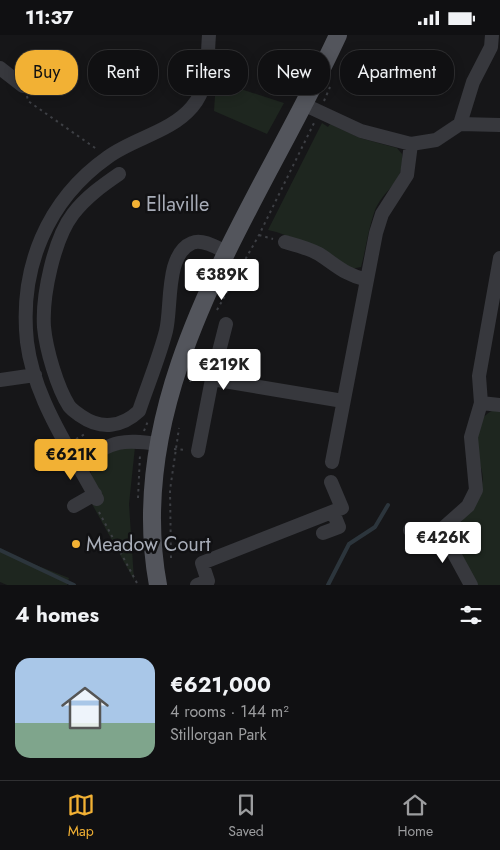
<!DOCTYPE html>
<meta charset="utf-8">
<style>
body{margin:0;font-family:Jost,sans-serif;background:#19191b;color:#f1f3f6;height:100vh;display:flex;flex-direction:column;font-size:19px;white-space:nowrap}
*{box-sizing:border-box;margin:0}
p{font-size:16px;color:#9c9d9f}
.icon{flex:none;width:28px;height:28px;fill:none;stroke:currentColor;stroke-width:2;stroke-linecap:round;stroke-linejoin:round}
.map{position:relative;height:550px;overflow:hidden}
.side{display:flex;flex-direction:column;background:#101012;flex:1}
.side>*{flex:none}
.banner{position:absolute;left:15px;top:15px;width:470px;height:45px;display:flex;gap:10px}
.price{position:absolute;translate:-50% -42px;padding:0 11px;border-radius:5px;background:#fff;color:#222;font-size:16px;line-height:32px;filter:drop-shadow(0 1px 2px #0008)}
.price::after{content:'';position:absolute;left:50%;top:30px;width:15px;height:11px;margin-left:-8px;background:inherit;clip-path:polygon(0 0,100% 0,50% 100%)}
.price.active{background:#f2b134;color:#111}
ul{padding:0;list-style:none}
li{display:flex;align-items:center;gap:15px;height:125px;padding:0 15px}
li span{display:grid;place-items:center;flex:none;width:140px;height:100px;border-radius:15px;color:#555}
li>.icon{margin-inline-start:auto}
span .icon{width:60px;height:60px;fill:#fffc;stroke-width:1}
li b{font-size:21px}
h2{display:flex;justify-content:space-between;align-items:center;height:60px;padding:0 15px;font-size:21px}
.chip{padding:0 18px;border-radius:20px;background:#101012;box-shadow:0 2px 12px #0003,0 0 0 1px #303032;font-size:18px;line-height:45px}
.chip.active{background:#f2b134;color:#111}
.status{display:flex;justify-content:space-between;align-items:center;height:35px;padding:0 25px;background:#101012;direction:ltr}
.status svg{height:14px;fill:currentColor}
.dock{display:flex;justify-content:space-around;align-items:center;height:70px;border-top:1px solid #303032;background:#101012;font-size:14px;color:#9c9d9f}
.dock a{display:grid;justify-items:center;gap:2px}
.dock .active{color:#f2b134}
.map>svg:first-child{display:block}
</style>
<div class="status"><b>11:37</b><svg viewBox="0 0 49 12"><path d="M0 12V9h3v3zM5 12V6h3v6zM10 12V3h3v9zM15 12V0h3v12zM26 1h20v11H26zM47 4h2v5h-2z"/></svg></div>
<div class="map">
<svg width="500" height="550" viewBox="0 0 500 550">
<rect width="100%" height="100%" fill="#161618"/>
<path fill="#1e261f" d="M216,46l68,22 -17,31 -53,-23z
M322,88l6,4 2,-3 30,14 37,10 5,6c2,33 -19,33 -28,59 -6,17 -8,36 -13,54l-11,2c-26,-16 -51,-32 -82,-39z
M495,375h5v175h-25c-5,-11 -21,-33 -22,-44 -1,-11 26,-41 29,-57 3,-12 -4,-22 -6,-33 -3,-15 3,-37 19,-41z
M135,412l-6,57 5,76 -42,-76 10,-5c-3,-8 -10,-18 -11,-26 -3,-19 32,-25 44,-26z
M0,516l69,27 -2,7h-60l-7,-3z"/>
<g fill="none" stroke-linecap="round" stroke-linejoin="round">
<path stroke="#2c353c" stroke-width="4" d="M0,515l74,35
M328,550l21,-41 26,-17 13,-22"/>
<path stroke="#3d3f44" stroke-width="2" stroke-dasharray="2.5 4" stroke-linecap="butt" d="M27,61l1,5 70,49
M324,66l6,-14
M259,200l14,4
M217,275l42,-75 55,-112
M190,347l5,-14
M144,396l4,-10
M76,404l9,-5
M174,414l13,1
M138,463l2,-43
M99,477l39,73
M171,523l-1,-68 9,-62"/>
<path stroke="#37383d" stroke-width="14" d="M0,33l23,18
M305,70l56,26 50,13 25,-4 24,-16 40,1
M460,89l13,-42 18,-35 1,-12
M119,139c-16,11 -33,23 -46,40 -19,25 -31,81 -29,113 2,22 13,60 25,79 3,4 8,7 12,10 20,14 41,11 58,-5 9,-27 20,-53 27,-80 6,-24 -1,-77 26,-88 11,-5 27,6 36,10
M285,207c11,3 23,6 34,12 17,11 26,21 48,26
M212,344l131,22
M0,345l35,-5
M481,368l19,2
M159,409c-39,-5 -43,-3 -77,16l-9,-3c-20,-35 -41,-74 -46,-115 -8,-74 20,-142 81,-185 26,-19 63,-25 84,-50 17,-19 15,-47 17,-72
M198,416l14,-72 14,-55
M82,425l-3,7 18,32
M332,427l44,-229 6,-19 25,-39 4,-31
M74,471l21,-12
M410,495h31l27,-24 8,-16 -5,-53 10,-34 -2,-27 21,-118
M441,495l30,55
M323,498l16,-6 -6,-15
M197,550l11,-4 -6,-18 140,-55 -11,-26"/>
<path stroke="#53555c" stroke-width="18" d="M158,550c-37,-199 101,-378 180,-550"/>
</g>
<g fill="#f2b134" stroke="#111113" stroke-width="2">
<circle cx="136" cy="169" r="5"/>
<circle cx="76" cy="509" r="5"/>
</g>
<g text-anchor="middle" stroke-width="5" stroke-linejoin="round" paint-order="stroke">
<g font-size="20" fill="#a8adb8" stroke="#111113" text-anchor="start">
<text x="146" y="176">Ellaville</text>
<text x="86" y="516">Meadow Court</text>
</g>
</g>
</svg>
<b class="price" style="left:222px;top:266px">€389K</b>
<b class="price" style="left:224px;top:356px">€219K</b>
<b class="price active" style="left:71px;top:446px">€621K</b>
<b class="price" style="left:443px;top:529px">€426K</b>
<div class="banner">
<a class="chip active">Buy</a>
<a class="chip">Rent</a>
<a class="chip">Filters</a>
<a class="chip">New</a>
<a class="chip">Apartment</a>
</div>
</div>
<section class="side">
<h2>4 homes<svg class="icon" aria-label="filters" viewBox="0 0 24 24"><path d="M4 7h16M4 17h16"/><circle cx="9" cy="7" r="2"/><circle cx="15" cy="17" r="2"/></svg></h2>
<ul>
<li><span style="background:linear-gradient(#a9c7e8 65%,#7fa58c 0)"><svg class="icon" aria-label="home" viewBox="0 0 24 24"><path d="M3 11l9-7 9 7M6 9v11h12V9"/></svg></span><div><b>€621,000</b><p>4 rooms · 144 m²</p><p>Stillorgan Park</p></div></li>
</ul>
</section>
<nav class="dock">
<a class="active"><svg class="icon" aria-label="map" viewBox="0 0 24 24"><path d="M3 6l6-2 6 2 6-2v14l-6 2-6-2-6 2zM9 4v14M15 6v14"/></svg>Map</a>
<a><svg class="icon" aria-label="saved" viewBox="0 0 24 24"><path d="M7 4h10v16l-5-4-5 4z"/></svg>Saved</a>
<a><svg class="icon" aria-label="home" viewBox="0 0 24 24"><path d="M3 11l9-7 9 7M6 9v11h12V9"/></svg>Home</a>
</nav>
